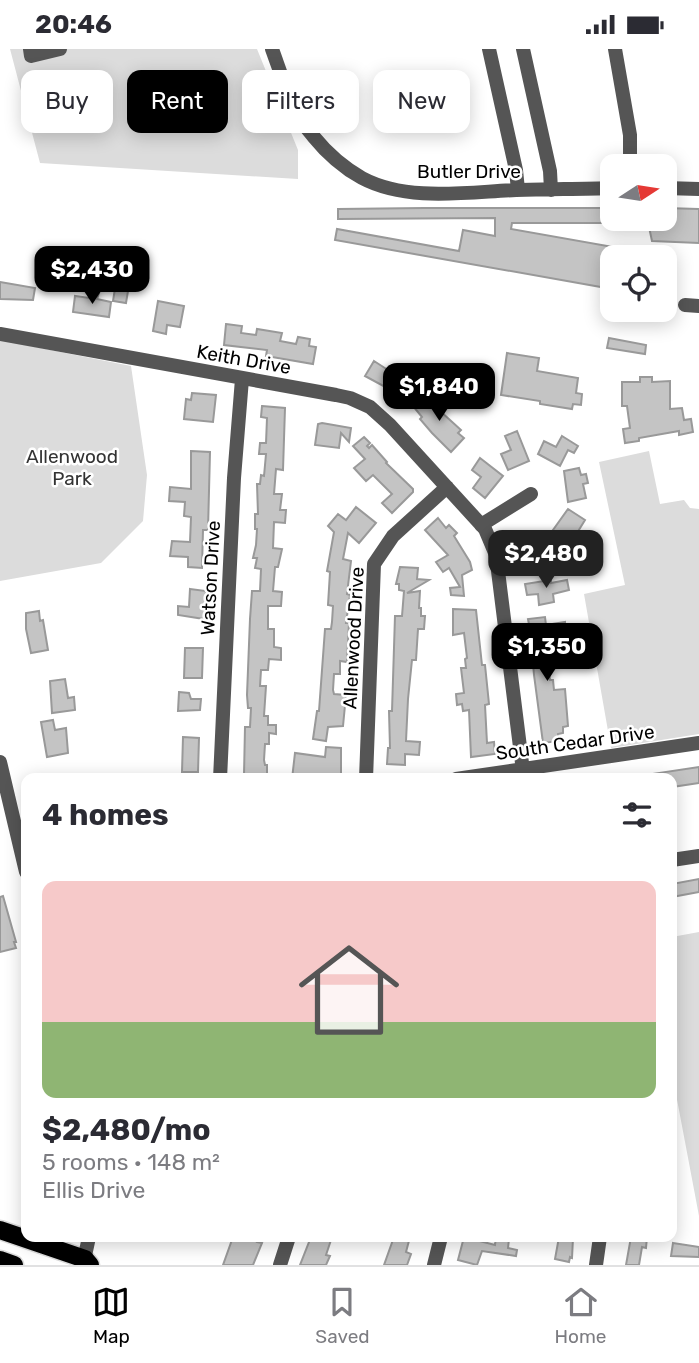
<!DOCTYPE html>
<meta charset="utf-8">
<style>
body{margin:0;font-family:Rubik,sans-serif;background:#f7f7f7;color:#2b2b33;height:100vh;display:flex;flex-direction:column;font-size:26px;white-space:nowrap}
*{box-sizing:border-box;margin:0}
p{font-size:23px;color:#7c7c81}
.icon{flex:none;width:38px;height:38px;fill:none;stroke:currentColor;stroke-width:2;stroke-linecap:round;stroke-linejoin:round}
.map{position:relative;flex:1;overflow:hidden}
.panel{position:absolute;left:21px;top:724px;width:656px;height:469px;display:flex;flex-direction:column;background:#fff;border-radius:14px;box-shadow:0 4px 18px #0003}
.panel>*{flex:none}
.top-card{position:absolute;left:21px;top:21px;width:658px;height:63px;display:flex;gap:14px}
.needle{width:46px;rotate:78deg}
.controls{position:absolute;left:600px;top:105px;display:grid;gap:14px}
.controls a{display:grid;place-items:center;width:77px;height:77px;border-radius:14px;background:#fff;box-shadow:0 4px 18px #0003;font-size:35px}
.price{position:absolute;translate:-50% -60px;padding:0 16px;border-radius:14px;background:#000;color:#fff;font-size:23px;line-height:46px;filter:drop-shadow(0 2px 4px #0008)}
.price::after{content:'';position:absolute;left:50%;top:42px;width:21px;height:16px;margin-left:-10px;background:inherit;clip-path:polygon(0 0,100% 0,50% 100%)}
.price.active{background:#222;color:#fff}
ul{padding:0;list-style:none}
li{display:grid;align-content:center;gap:14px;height:371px;padding:0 21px}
li span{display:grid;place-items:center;height:217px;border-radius:14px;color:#555}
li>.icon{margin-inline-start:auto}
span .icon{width:126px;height:126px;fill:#fffc;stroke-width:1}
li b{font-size:30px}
h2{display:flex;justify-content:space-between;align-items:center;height:84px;padding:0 21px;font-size:30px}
.tag{padding:0 24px;border-radius:14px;background:#fff;box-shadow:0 4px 18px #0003;font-size:24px;line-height:63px}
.tag.active{background:#000;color:#fff}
.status{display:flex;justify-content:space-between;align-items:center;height:49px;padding:0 35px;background:#fff;direction:ltr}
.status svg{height:19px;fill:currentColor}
.dock{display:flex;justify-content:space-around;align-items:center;height:98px;border-top:2px solid #e1e1e2;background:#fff;font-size:19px;color:#7c7c81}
.dock a{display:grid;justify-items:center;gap:4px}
.dock .active{color:#000}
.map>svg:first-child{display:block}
</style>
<div class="status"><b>20:46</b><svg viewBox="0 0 49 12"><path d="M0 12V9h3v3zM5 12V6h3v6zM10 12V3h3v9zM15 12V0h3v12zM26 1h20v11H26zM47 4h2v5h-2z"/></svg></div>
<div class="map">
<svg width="699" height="1216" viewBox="0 0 699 1216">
<rect width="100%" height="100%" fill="#fff"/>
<path fill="#dcdcdc" d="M10,0h247l41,101v29l-258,-16z
M0,291l131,26 16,109 -4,46 -42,42 -101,18z
M649,402l11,53 24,-4 6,8 9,1v225l-88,14 -27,-154 41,-9 -26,-123z
M699,883v284l-27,-143v-136z"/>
<path fill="#c4c4c4" stroke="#999" stroke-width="2" d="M424,159h188v11h17v10h-16l-1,-6h-100l-1,6 136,24 -1,4h-34v32l-277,-49 2,-11 122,22 4,-21 32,6v-18l-157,1v-10z
M665,159l34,1v34l-47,-2 -3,-14 12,-2v-6h4z
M118,221l13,3 -5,30 -13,-2z
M0,233l35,6 -2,12 -33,-1z
M91,242l8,2 -2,6 14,3 -2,15 -36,-5 2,-16 14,2z
M158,252l26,5 -4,21 -13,-2 -1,9 -13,-3z
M226,275l16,2 -1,7 15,2 1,-6 25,4 -2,8 16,3 2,-7 12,2 -1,7 7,1 -3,17 -47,-8 1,-6 -43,-5z
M609,289l37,7 -1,9 -38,-6z
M507,304l32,5 -2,13 41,7 -2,15 6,1 -1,11 -8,-1 -1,5 -32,-5v-3l-39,-6z
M374,312l34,22 -8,12 -35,-19z
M640,328h12v5l18,-1v28l12,-1 2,12 7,-1 2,13 -14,3v-4l-40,7v3l-14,2 -2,-14 7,-1 -3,-22h-5v-24h18z
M192,344l24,2 -3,27 -29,-3 2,-20 5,1z
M424,346l8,8 5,-4 7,7 -5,4 22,20 -3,3 6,5 -13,14 -19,-19 -12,-14 2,-2 -9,-11z
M262,357l23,2 -2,62 -7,-1 -2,25h8l-2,16h6l-1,13 -11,-1 -1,26 9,1 -4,18h-3l-2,24 9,1 -1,14h-13v23h6v18l7,1v12l-12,-1 -1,11h-7l-1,16h6l-2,30h4v9h8v9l-7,-1v11h-4l-1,16 1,5h2v14h-20v-4h-3l1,-48h5l1,-19h-3l-1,-13 3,-76 2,-28h8l1,-22 -6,-1 2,-10h-4l3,-13 1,-16h-2v-15h3l-1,-30h3l1,-9 3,1 2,-22h-7l1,-11h6l1,-25 -6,-1z
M322,374l29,5 -2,14 -8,-9 -2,15 -24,-3 3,-21z
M517,382l12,30 -21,9 -7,-16 10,-4 -6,-14z
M562,387l16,10 -4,7 -6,-3 -8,16 -22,-12 6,-13 12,6z
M364,388l6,6 -3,3 2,2 3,-3 15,17 -1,1 27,26v3l-21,21 -10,-10 10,-9 -19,-19 -7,6 -12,-13 11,-9 -12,-13z
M191,402l19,1 -2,78h-5l-1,38 -14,-1v-10l-18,-1 2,-15 18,1 1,-25 -7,-1 1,-14 -16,-1 1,-14 21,2z
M480,409l23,18 -18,22 -12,-10 8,-11 -9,-7z
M579,419l2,7 5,-1 2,9 -5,1 3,14 -18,4 -4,-31z
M356,458l20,16 -17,20 -11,-10 -5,26 8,2 -4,33 3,1 -4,28h3l-2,39 -7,-1v13h-6l-1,16 1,4 12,1 -3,31 -15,1 -2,14 -13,-2 4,-28h2l6,-82h6l1,-7 1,-16 -5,-1 2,-33 -3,-1 7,-39 -6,-6 10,-12 8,6z
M568,460l17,11 -8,13 4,2 -7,10 -21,-15z
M438,469l8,10 3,-3 8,8 -3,3 16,26 2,8 -10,5 2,21 -13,-1 -1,-7 10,-1 -11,-19 -6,4 -7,-10 12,-7 -23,-25z
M538,486l2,11 -4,1 2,13 -16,3 -1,-6 -3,1 -3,-12 5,-1 -1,-6z
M400,518l18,1 -1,11 12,1 -22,13 13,-2 -1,17h2v8h4l-1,13h-6l-2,31h-4l-4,39 -2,42 14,1 -1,13 -14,-1v11l-18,-1 1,-16h2l-1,-37h3l3,-95h7l2,-25 -5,-1v-6h-3z
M551,531v3l16,-3 2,10 -16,4 1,8 -15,3 -1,-11 -11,1 -2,-11z
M190,540l16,2 -2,28 -26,-4v-9l11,1z
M453,560l23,1 6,55h3l4,39 -4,1 2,38 7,-1 1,12 -24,3 -2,-47 -6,1 -1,-7 -5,1 -1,-11 8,-1 -3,-25h5l-1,-9 2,-1 -3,-25 -11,2z
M39,562l1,10 3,-1 5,30 -17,3 -5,-24v-16z
M545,568l1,8 19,-3v7l-18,3 1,9h-3l5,39h3l1,10 11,-1 3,37 -5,1v6l-5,1 1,7 -16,2 -9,-68 -2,-23h2l-6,-33z
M185,599h18l-1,30h-18z
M65,630l3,19 6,-1 1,13 -23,3 -2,-32z
M179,643l10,1 2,6h10l-1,11 -22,1z
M53,671l2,10 11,-2 2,25 -21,4 -6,-35z
M183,688l16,1 -1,34h-16z
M326,698l15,1v31l-40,-3v3h-9l3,-26 30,4z
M699,718v16l-27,4v-8h-20v-5z
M699,830v13l-27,5v-13z
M3,847l13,46h-2l2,6 -16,4v-55z
M233,1188h26l-2,5 5,1 -9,22h-30z
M311,1188h21l-6,18 4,1 -4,9h-26z
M394,1188h16l-4,15 5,2 -4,11h-23z
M464,1188l31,8 1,-8 13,2 -1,9 9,2 -1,6 -34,-5 -5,14 -19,-5z
M559,1188l14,1 -1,20 -2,-1 -1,5 -14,-3z
M631,1188h16l-1,11 -4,-1 -3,18h-13z
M673,1194l26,4v10l-28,-1z"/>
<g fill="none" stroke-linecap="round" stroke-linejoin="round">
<defs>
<path id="major" d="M0,1181l85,29 5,6
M0,1211l14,5"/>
</defs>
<use href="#major" stroke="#dbdbdb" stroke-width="21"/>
<path stroke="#555" stroke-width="14" d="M30,0l1,7 29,-7
M272,0c11,30 20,63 41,87 13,16 31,32 49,42 45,24 105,14 154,12 32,-1 64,-1 96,-2
M489,0l27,121 2,20
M523,0l27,122 1,19
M615,0l15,86v31
M665,139l34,1
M685,256l14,1
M0,285l336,61 14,3 20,9 20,18 95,104 11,26 28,224
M481,476l50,-31
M0,713l26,110
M220,730l14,-301 8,-99
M366,730l8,-215 19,-28 54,-49
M456,730l243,-36
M672,811l27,-4
M83,1216l6,-28
M280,1216l9,-28
M434,1216l7,-28
M596,1216l4,-28"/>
<use href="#major" stroke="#000" stroke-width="18"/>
</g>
<g text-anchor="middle" stroke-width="5" stroke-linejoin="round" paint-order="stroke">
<g font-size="19" fill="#000" stroke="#fff">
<text x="469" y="129">Butler Drive</text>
<text transform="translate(244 310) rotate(10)" y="7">Keith Drive</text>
<text transform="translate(210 529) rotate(-87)" y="7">Watson Drive</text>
<text transform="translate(353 589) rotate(-87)" y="7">Allenwood Drive</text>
<text transform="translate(575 693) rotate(-8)" y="7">South Cedar Drive</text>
</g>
<g font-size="19" fill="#333" stroke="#fff">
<text x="72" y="414">Allenwood<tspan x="72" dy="22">Park</tspan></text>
</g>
</g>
</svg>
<div class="controls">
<a><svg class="needle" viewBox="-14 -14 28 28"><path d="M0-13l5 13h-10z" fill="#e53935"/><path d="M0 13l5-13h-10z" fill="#7c7c81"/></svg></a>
<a><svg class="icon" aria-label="locate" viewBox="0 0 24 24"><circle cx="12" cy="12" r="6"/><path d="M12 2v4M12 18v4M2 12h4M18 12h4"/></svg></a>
</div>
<b class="price" style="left:92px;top:257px">$2,430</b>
<b class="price" style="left:439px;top:374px">$1,840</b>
<b class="price active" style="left:546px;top:541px">$2,480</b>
<b class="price" style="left:547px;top:634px">$1,350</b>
<div class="top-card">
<a class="tag">Buy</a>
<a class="tag active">Rent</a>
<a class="tag">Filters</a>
<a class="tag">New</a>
</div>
<section class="panel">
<h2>4 homes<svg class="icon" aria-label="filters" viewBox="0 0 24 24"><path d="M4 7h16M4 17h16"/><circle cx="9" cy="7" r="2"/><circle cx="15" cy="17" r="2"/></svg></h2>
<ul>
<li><span style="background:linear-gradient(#f6c9c9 65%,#8fb573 0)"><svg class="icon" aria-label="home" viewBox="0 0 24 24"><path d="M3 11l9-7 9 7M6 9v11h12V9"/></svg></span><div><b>$2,480/mo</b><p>5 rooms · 148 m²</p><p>Ellis Drive</p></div></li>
</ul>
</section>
</div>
<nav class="dock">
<a class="active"><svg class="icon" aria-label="map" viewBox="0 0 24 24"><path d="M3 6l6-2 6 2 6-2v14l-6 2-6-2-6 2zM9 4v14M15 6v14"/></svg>Map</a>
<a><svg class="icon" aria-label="saved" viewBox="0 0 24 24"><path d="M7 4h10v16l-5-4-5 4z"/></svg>Saved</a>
<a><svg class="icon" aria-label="home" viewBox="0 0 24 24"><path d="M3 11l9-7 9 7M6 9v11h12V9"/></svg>Home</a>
</nav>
